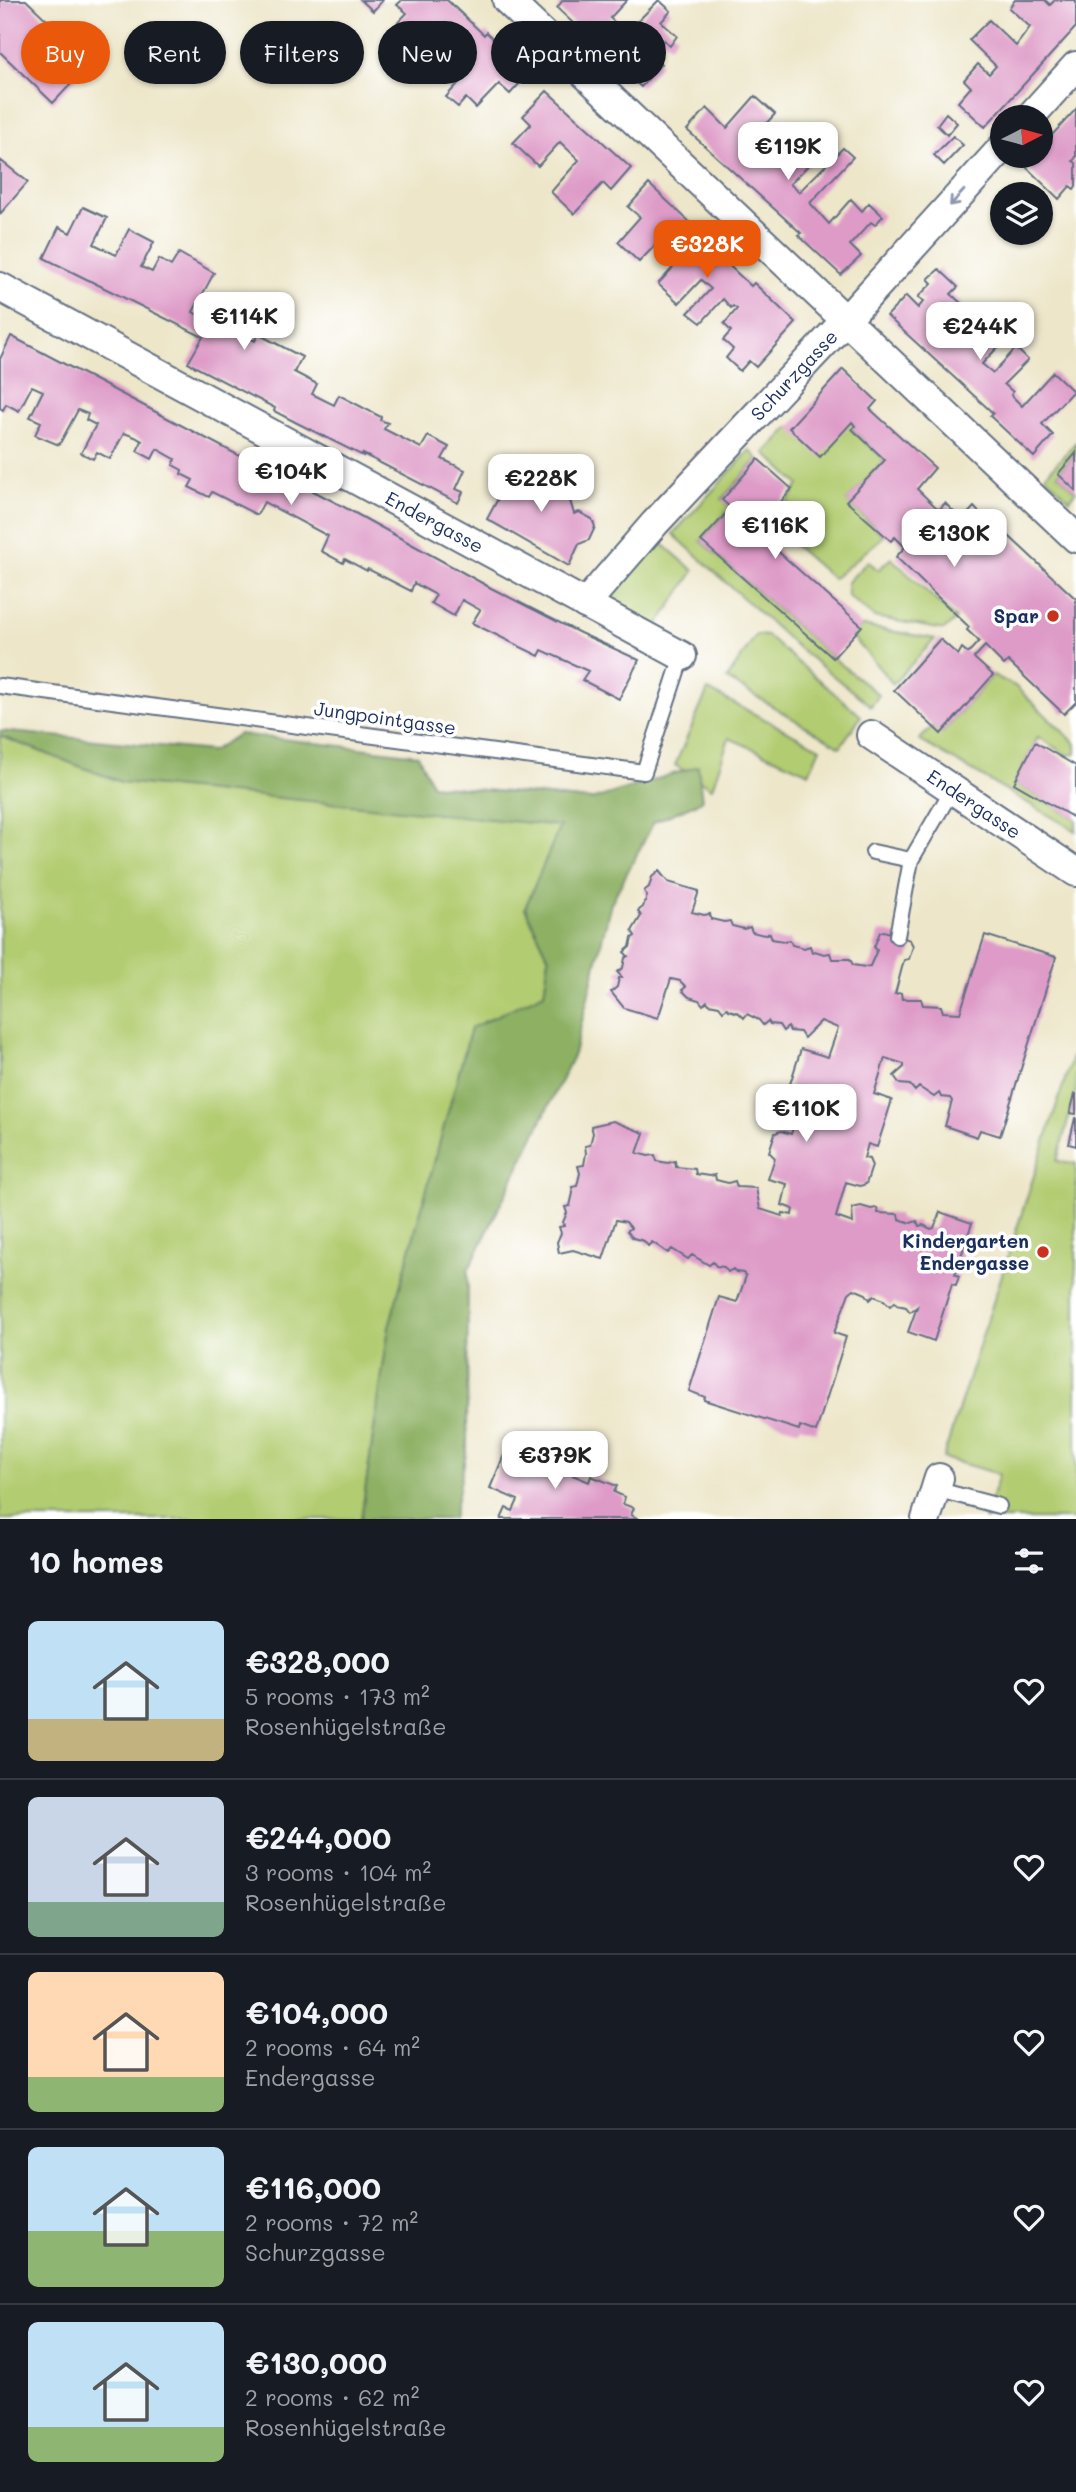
<!DOCTYPE html>
<meta charset="utf-8">
<style>
body{margin:0;font-family:Mali,sans-serif;background:#20242c;color:#f1f3f6;height:100vh;display:flex;flex-direction:column;font-size:26px;white-space:nowrap}
*{box-sizing:border-box;margin:0}
p{font-size:23px;color:#9ea1a6}
.icon{flex:none;width:38px;height:38px;fill:none;stroke:currentColor;stroke-width:2;stroke-linecap:round;stroke-linejoin:round}
.map{position:relative;height:1519px;overflow:hidden}
.sheet{display:flex;flex-direction:column;background:#171b24;flex:1}
.sheet>*{flex:none}
.banner{position:absolute;left:21px;top:21px;width:700px;height:63px;display:flex;gap:14px}
.needle{width:46px;rotate:84deg}
.controls{position:absolute;left:990px;top:105px;display:grid;gap:14px}
.controls a{display:grid;place-items:center;width:63px;height:63px;border-radius:50%;background:#171b24;box-shadow:0 2px 5px #0004;font-size:35px}
.price{position:absolute;translate:-50% -60px;padding:0 16px;border-radius:14px;background:#fff;color:#222;font-size:23px;line-height:46px;filter:drop-shadow(0 2px 4px #0008)}
.price::after{content:'';position:absolute;left:50%;top:42px;width:21px;height:16px;margin-left:-10px;background:inherit;clip-path:polygon(0 0,100% 0,50% 100%)}
.price.selected{background:#ea580c;color:#fff}
ul{padding:0;list-style:none}
li{display:flex;align-items:center;gap:21px;height:175px;padding:0 28px}
li+li{border-top:2px solid #363941}
li span{display:grid;place-items:center;flex:none;width:196px;height:140px;border-radius:10px;color:#555}
li>.icon{margin-inline-start:auto}
span .icon{width:84px;height:84px;fill:#fffc;stroke-width:1}
li b{font-size:30px}
h2{display:flex;justify-content:space-between;align-items:center;height:84px;padding:0 28px;font-size:30px}
.pill{padding:0 24px;border-radius:32px;background:#171b24;box-shadow:0 2px 5px #0004;font-size:24px;line-height:63px}
.pill.selected{background:#ea580c;color:#fff}
.map>svg:first-child{display:block}
</style>
<div class="map">
<svg width="1076" height="1519" viewBox="0 0 1076 1519">
<rect width="100%" height="100%" fill="#fff"/>
<filter id="ink" filterUnits="userSpaceOnUse"><feTurbulence type="fractalNoise" baseFrequency=".0143" numOctaves="2"/><feDisplacementMap in="SourceGraphic" scale="14" xChannelSelector="R" yChannelSelector="G"/><feConvolveMatrix kernelMatrix="1 2 1 2 8 2 1 2 1" color-interpolation-filters="sRGB"/></filter>
<filter id="wash" filterUnits="userSpaceOnUse"><feTurbulence type="fractalNoise" baseFrequency=".00686" numOctaves="4" result="noise"/><feDisplacementMap in="SourceGraphic" scale="28" xChannelSelector="R" yChannelSelector="G"/><feGaussianBlur stdDeviation="1.57" result="paint"/><feColorMatrix in="noise" values="0 0 0 0 0 0 0 0 0 0 0 0 0 0 0 0 0 1.4 0 .05"/><feComposite in="paint" operator="in"/></filter>
<g filter="url(#wash)">
<rect width="100%" height="100%" fill="#ede6c9"/>
<path fill="#b2cc71" stroke="#667e68" stroke-width="2" d="M852,422l3,4 -3,4 33,30 -38,41 37,35 -51,43 -40,-35 15,-22 -21,-20 12,-17 -34,-32 24,-25z
M1076,442v11l-18,21 18,17 -6,9 -25,-24z
M750,450l8,9 -36,40 9,9 -30,33 132,117 46,37 -8,11 -74,-59 -124,-113z
M657,539l37,32 -37,55 -52,-25z
M891,558l65,61 -12,11 -70,-13 -26,-21 -1,-13 21,-22 10,9z
M862,626l73,13 -42,45 -41,-48z
M756,635l11,1 94,80 -21,31 -113,-68z
M993,675l22,11 61,58v10l-9,1 -29,-18 -23,46 61,36v12l-157,-91 14,-14 9,7z
M708,690l112,58 -11,25 -80,-35 -17,50 -37,-23z
M0,736l121,46 440,43 -36,83 24,50 -5,36 -73,35 -82,298 -28,192h-361z
M1076,1045v46l-19,70 18,3 1,-2v357h-91l14,-45 -56,-16z"/>
<path fill="#8db063" stroke="#547060" stroke-width="2" d="M0,731l212,20 27,-17 179,21 14,30 159,15 107,-34 4,35 -48,21 -43,81 -37,151 -106,217 -1,178 -14,70h-92l28,-192 82,-299 73,-35 5,-35 -24,-50 35,-82 -439,-44 -121,-46z"/>
<g id="blocks">
<path fill="#de9bc8" d="M0,0h26l26,25 -4,4 39,38 -34,36 -53,-51z
M361,0h22l-10,11z
M402,0h45l37,35 2,-3 43,41 -19,21 -11,-10 -23,24 -10,-10 -8,9 -12,-10 25,-28 -10,-9 -6,6 -20,-19 9,-10 -10,-10 -29,32 -21,-22 23,-24 -10,-8z
M563,0h64l-17,18 16,15 33,-33 12,11 -10,11 16,14 -7,10 -6,-6 -14,16 11,8 -20,23 -84,-79z
M1015,0h30l5,5 5,-5h21v27l-91,100 -27,-25 13,-15 -7,-7 14,-16 11,10 7,-8 -27,-26 20,-20 27,26 14,-19 -21,-19z
M547,91l84,77 -20,23 -8,-8 -29,31 -23,-22 28,-32 -19,-18 -22,24 -25,-23 18,-19 -8,-8z
M755,96l20,18 -29,31 12,12 2,-2 10,9 22,-23 10,9 7,-8 11,11 -30,31 9,8 44,-44 10,9 -43,46 19,21 22,-25 11,12 7,-8 14,13 -8,9 -4,-3 -21,23 11,11 -20,19 -43,-40 3,-2 -114,-103 20,-22 20,20z
M1076,109v48l-3,4 3,2v23l-2,3 -4,-3 -11,13 -35,-34 9,-9h8v-9z
M946,113l11,10 -10,12 -10,-10z
M953,136l10,9 -19,20 -10,-10z
M0,160l28,22 -28,32z
M649,184l44,41 -3,4 61,57 3,-3 42,40 -40,44 -7,-6 -9,10 -14,-13 7,-9 -10,-9 8,-9 -7,-7 13,-15 -4,-3 -2,2 -8,-9 -22,24 -13,-10 23,-24 -10,-9 -22,23 -21,-19 22,-24 -19,-21 -22,23 -21,-20 22,-25 -12,-10z
M83,207l24,11 -13,26 22,11 13,-26 25,13 -13,25 11,5 7,-13 12,7 8,-13 35,20 -21,39 8,5 2,-3 9,5 -3,6 22,11 6,-4 18,9 3,-7 44,23 -8,15 23,12 -5,10 22,11 5,-10 42,22 -1,3 8,3 -4,6 37,19 7,-12 21,11 -7,12 23,11 -9,19 7,3 -5,11 -95,-49v2l-66,-33 -23,-12 1,-3 -87,-45 15,-26 -159,-79 15,-31 11,6z
M939,269l19,18 -7,7 11,10 -23,24 11,9 10,-11 9,9 21,-24 11,10 3,-3 11,11 -33,35 11,9 23,-25 12,12 -24,24 9,8 -2,3 11,11 31,-34 20,19 -31,33 11,11 -19,22 -44,-41 3,-3 -106,-97 19,-20 12,12 6,-7 -6,-4 14,-14 -4,-4z
M11,336l244,128 1,-3 88,46 147,81 89,45 59,27 -20,39 -37,-19 6,-9 -46,-21 -3,6 -67,-33 8,-13 -18,-10 -8,16 -23,-13 5,-8 -22,-12 -3,8 -43,-22 -1,2 -22,-12 -2,4 -22,-12 7,-15 -64,-34 -7,13 -45,-23 -3,5 -20,-10 4,-7 -12,-6 1,-4 -9,-5 2,-6 -18,-10 -5,10 -15,-8 5,-10 -7,-4 -11,-4 -14,26 -13,-7 -4,7 -12,-6 15,-28 -10,-5 2,-6 -10,-4 -19,35 -24,-10 6,-13 -11,-5 13,-26 -11,-5 -13,25 -13,-7 -3,6 -3,-2v-49z
M843,369l34,32 -7,8 65,59 -18,21 22,21 6,-7 17,17 12,-13 18,19 3,-3 81,76v103l-12,12 -56,-53 -4,4 -19,-19 -11,12 19,17 -52,59 -47,-44 46,-51 18,16 4,-7 6,5 11,-12 -12,-11 2,-3 -73,-70 9,-10 -10,-10 -4,4 -45,-40 39,-41 -33,-31 3,-3 -3,-4 -32,35 -31,-29z
M1076,453v38l-18,-17z
M521,456l12,7 3,10 15,7 2,8 15,6 6,20 5,-2 13,7 3,8 -6,13 -10,4 -10,22 -82,-47z
M758,459l34,30 -37,42 107,95 -29,32 -132,-117 30,-33 -9,-8z
M1035,742l41,24v53l-62,-36z
M659,871l9,11 31,9 -7,21 12,3 6,-1 1,5 13,3 6,-1 2,5 12,3 6,-2 2,5 12,3 6,-2 2,6 12,2 6,-1 2,5 12,3 6,-2 2,6 3,-1 9,3 6,-1 2,6h18l3,6 12,2 5,-1 7,-16 -3,-3 6,-15 4,-1 26,9 3,6 -4,13 -5,1 -9,34 6,-1 1,6h19l2,6 18,1 2,6 17,1 25,-78 71,22 -56,179 -20,-6 -3,7 -32,-11 7,-25 -2,-3 -9,-1 -2,-4 -5,4 -15,-10 -4,4 -5,-6 -10,-1 -6,-8 10,-9v-3l-19,-6 -11,36 18,6 -15,47 -9,-3 -4,14 5,1 3,7 -6,18 -6,2 -14,-4 -10,35 17,6 -1,-15 9,-2 10,3 6,-1 1,5 20,1 1,5 12,4 6,-2 2,5 4,-1 8,4 3,-1 6,-16 32,11 -17,51 4,2 -3,9 -4,-1 -18,57 -26,-9 9,-25 -7,5 -4,-5 -9,-2 -2,-3 -5,4 -6,-6 -10,-4 -4,4 -4,-6 -12,-5 -5,4 -15,40 12,4 -30,95 -16,-6 -1,4 -95,-30 1,-3 -16,-6 30,-94 18,5 9,-26 -3,-3 -7,-1 -3,-3 -5,3 -4,-5 -8,-1 -3,-4 -4,3 -17,-10 -4,4 -16,-10 -4,4 -16,-11 -4,4 -4,-5 -11,-3 -6,-7 4,-3 -5,-6 -10,-2 -13,39 -30,-9 -14,3 -2,-11 4,-9 -2,-6 5,-1 -1,-4 4,-9 -2,-6 5,-1 3,-13 -1,-6 5,-1 3,-13 -2,-7 6,-1 2,-12 -1,-7 5,-1 3,-12 -2,-7 22,-5 31,12 -7,20 11,3 7,-1 2,6 11,2 7,-2 1,6 19,2 1,5 13,2 6,-1 1,5 12,3 7,-2 2,6 19,1 4,21 22,7 1,-3 9,2 1,-6 -11,-4 5,-21 -19,-5 7,-21 -6,-6 6,-19 6,-2 10,3 5,-14 -16,-4 21,-67 27,8 10,-29 -17,-7 -17,17 -4,-6 -10,-1 -2,-4 -5,4 -4,-6 -9,-1 -2,-3 -5,4 -4,-5 -12,-6 -3,4 -5,-5 -10,-3 -2,-2 -4,3 -4,-5 -10,-2 -2,-3 -4,4 -4,-5 -10,-3 -7,-7 4,-3 -6,-6 -9,-2 -13,39 -34,-10 -13,-16 6,-5 2,-9 3,-1 -5,-5 6,-4 2,-10 3,-2 -4,-4 6,-5 2,-9 3,-2 -3,-5 9,-15 -3,-5 5,-4 4,-11 -3,-5 5,-4 3,-10z
M1075,1094h1v20l-6,-1z
M1075,1118h1v28l-7,-2z
M521,1447l25,10 -2,6 45,19 2,-6 26,10 -3,6 11,5 -2,7 11,4 -3,7 8,4h-138l5,-11 7,3 5,-11 -28,-12 17,-40 11,5z"/>
</g>
</g>
<g filter="url(#ink)">
<use href="#blocks" fill-opacity="0" stroke="#646f83" stroke-width="2"/>
<g fill="none" stroke-linecap="round" stroke-linejoin="round">
<defs>
<path id="lane" d="M0,686l644,86 38,-116
M873,852l38,8 41,-70
M897,936l14,-76
M935,1489l64,17"/>
<g id="street">
<path d="M507,0l569,538"/>
<path d="M1030,117l46,-51"/>
<path id="s1" d="M0,287l682,369"/>
<path id="s2" d="M585,604l70,-81 190,-202 158,-174"/>
<path id="s3" d="M871,735l205,137"/>
<path d="M926,1519l13,-41"/>
</g>
</defs>
<use href="#lane" stroke="#646f83" stroke-width="18"/>
<use href="#street" stroke="#646f83" stroke-width="32"/>
<use href="#lane" stroke="#fff" stroke-width="14"/>
<use href="#street" stroke="#fff" stroke-width="28"/>
</g>
<defs><path id="oneway-shaft" d="M-6 0H5M1.5-3L5.5 0L1.5 3" fill="none" stroke-width="1.6" stroke-linecap="round" stroke-linejoin="round" transform="scale(1.75)"/></defs>
<use stroke="#8d97ae" href="#oneway-shaft" transform="translate(957 198) rotate(132)"/>
</g>
<g fill="#c8321e" stroke="#fff" stroke-width="2.5">
<circle cx="1053" cy="616" r="7"/>
<circle cx="1043" cy="1252" r="7"/>
</g>
<g text-anchor="middle" stroke-width="7" stroke-linejoin="round" paint-order="stroke">
<g font-size="19" fill="#1b2f5e" stroke="#fff">
<text dy="7" stroke="none"><textPath href="#s2" startOffset="310">Schurzgasse</textPath></text>
<text dy="7" stroke="none"><textPath href="#s1" startOffset="494">Endergasse</textPath></text>
<text transform="translate(385 718) rotate(8)" y="7">Jungpointgasse</text>
<text dy="7" stroke="none"><textPath href="#s3" startOffset="124">Endergasse</textPath></text>
</g>
<g font-size="19" font-weight="bold" fill="#1b2f5e" stroke="#fff" text-anchor="end">
<text x="1039" y="623">Spar</text>
<text x="1029" y="1248">Kindergarten<tspan x="1029" dy="22">Endergasse</tspan></text>
</g>
</g>
</svg>
<div class="controls">
<a><svg class="needle" viewBox="-14 -14 28 28"><path d="M0-13l5 13h-10z" fill="#e53935"/><path d="M0 13l5-13h-10z" fill="#9ea1a6"/></svg></a>
<a><svg class="icon" aria-label="layers" viewBox="0 0 24 24"><path d="M12 4l9 5-9 5-9-5zM3 14l9 5 9-5"/></svg></a>
</div>
<b class="price" style="left:788px;top:182px">€119K</b>
<b class="price selected" style="left:707px;top:280px">€328K</b>
<b class="price" style="left:244px;top:352px">€114K</b>
<b class="price" style="left:980px;top:362px">€244K</b>
<b class="price" style="left:291px;top:507px">€104K</b>
<b class="price" style="left:541px;top:514px">€228K</b>
<b class="price" style="left:775px;top:561px">€116K</b>
<b class="price" style="left:954px;top:569px">€130K</b>
<b class="price" style="left:806px;top:1144px">€110K</b>
<b class="price" style="left:555px;top:1491px">€379K</b>
<div class="banner">
<a class="pill selected">Buy</a>
<a class="pill">Rent</a>
<a class="pill">Filters</a>
<a class="pill">New</a>
<a class="pill">Apartment</a>
</div>
</div>
<section class="sheet">
<h2>10 homes<svg class="icon" aria-label="filters" viewBox="0 0 24 24"><path d="M4 7h16M4 17h16"/><circle cx="9" cy="7" r="2"/><circle cx="15" cy="17" r="2"/></svg></h2>
<ul>
<li><span style="background:linear-gradient(#bfe0f5 70%,#c2b280 0)"><svg class="icon" aria-label="home" viewBox="0 0 24 24"><path d="M3 11l9-7 9 7M6 9v11h12V9"/></svg></span><div><b>€328,000</b><p>5 rooms · 173 m²</p><p>Rosenhügelstraße</p></div><svg class="icon" aria-label="heart" viewBox="0 0 24 24"><path d="M12 20l-8-8c-3-5 5-10 8-4 3-6 11-1 8 4z"/></svg></li>
<li><span style="background:linear-gradient(#c9d6e8 75%,#7fa58c 0)"><svg class="icon" aria-label="home" viewBox="0 0 24 24"><path d="M3 11l9-7 9 7M6 9v11h12V9"/></svg></span><div><b>€244,000</b><p>3 rooms · 104 m²</p><p>Rosenhügelstraße</p></div><svg class="icon" aria-label="heart" viewBox="0 0 24 24"><path d="M12 20l-8-8c-3-5 5-10 8-4 3-6 11-1 8 4z"/></svg></li>
<li><span style="background:linear-gradient(#ffd9b3 75%,#8fb573 0)"><svg class="icon" aria-label="home" viewBox="0 0 24 24"><path d="M3 11l9-7 9 7M6 9v11h12V9"/></svg></span><div><b>€104,000</b><p>2 rooms · 64 m²</p><p>Endergasse</p></div><svg class="icon" aria-label="heart" viewBox="0 0 24 24"><path d="M12 20l-8-8c-3-5 5-10 8-4 3-6 11-1 8 4z"/></svg></li>
<li><span style="background:linear-gradient(#bfe0f5 60%,#8fb573 0)"><svg class="icon" aria-label="home" viewBox="0 0 24 24"><path d="M3 11l9-7 9 7M6 9v11h12V9"/></svg></span><div><b>€116,000</b><p>2 rooms · 72 m²</p><p>Schurzgasse</p></div><svg class="icon" aria-label="heart" viewBox="0 0 24 24"><path d="M12 20l-8-8c-3-5 5-10 8-4 3-6 11-1 8 4z"/></svg></li>
<li><span style="background:linear-gradient(#bfe0f5 75%,#8fb573 0)"><svg class="icon" aria-label="home" viewBox="0 0 24 24"><path d="M3 11l9-7 9 7M6 9v11h12V9"/></svg></span><div><b>€130,000</b><p>2 rooms · 62 m²</p><p>Rosenhügelstraße</p></div><svg class="icon" aria-label="heart" viewBox="0 0 24 24"><path d="M12 20l-8-8c-3-5 5-10 8-4 3-6 11-1 8 4z"/></svg></li>
</ul>
</section>
